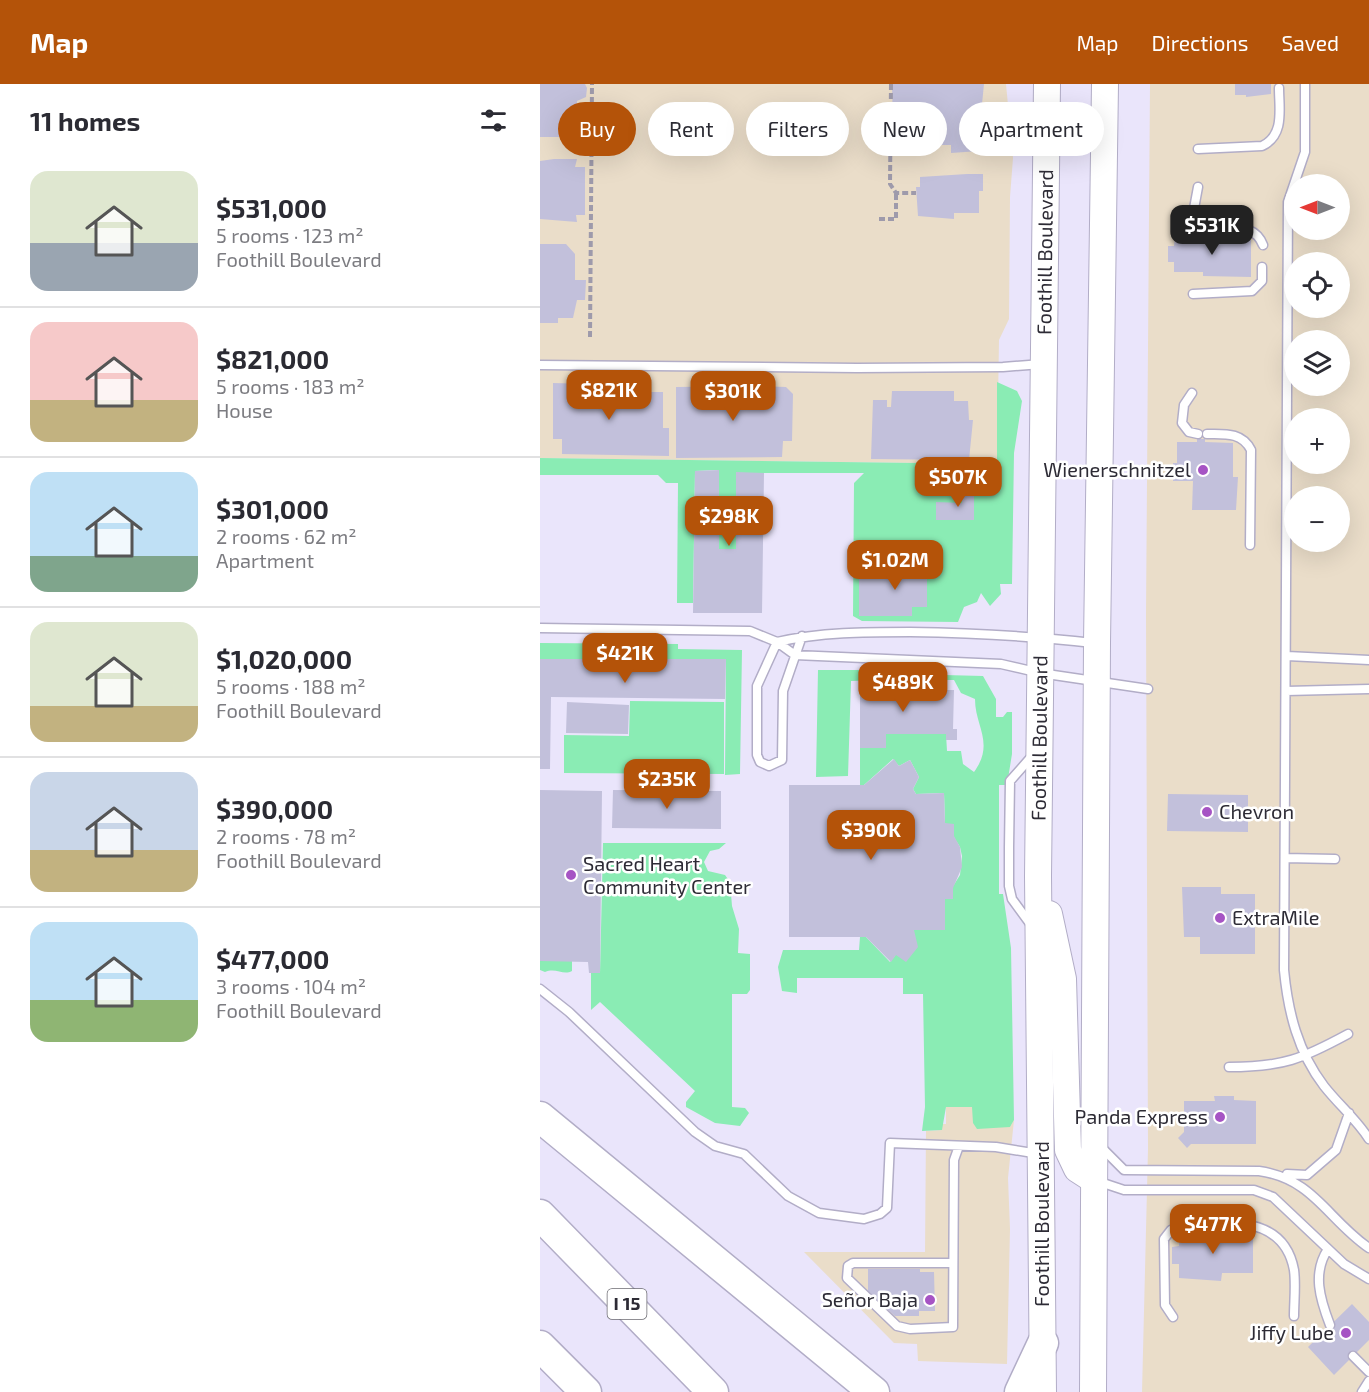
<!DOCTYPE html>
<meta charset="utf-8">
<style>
body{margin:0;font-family:"Exo 2",sans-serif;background:#f2f2f3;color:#2b2b33;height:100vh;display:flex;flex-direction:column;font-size:22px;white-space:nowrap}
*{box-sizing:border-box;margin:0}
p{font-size:20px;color:#7c7c81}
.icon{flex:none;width:33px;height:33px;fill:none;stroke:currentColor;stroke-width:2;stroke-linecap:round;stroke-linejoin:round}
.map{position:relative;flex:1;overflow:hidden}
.drawer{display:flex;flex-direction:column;background:#fff;width:540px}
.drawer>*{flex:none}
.hud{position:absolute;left:18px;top:18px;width:570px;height:54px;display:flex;gap:12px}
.needle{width:39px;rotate:270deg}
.buttons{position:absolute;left:744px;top:90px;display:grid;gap:12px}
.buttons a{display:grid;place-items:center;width:66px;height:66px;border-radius:50%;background:#fff;box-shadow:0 6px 24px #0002;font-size:30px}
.price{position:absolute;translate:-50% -51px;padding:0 14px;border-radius:12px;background:#b45309;color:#fff;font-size:20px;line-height:39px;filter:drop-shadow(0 2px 3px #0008)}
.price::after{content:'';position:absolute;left:50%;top:36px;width:18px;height:14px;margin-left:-9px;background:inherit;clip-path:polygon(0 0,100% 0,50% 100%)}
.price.current{background:#222;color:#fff}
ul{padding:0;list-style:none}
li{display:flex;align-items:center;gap:18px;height:150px;padding:0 30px}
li+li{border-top:2px solid #e1e1e2}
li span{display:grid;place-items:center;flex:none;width:168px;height:120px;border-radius:18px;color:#555}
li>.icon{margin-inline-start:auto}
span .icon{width:72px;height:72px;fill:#fffc;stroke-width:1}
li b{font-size:26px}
h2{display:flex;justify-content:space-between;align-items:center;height:72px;padding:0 30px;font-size:26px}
.chip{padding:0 21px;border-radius:27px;background:#fff;box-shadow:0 6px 24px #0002;font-size:21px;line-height:54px}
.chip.current{background:#b45309;color:#fff}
header{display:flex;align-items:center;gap:36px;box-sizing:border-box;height:84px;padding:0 30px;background:#b45309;color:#fff}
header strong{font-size:28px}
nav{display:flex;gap:33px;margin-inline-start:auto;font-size:21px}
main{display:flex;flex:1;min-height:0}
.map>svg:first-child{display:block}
</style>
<header>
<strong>Map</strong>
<nav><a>Map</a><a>Directions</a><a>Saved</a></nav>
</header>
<main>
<section class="drawer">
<h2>11 homes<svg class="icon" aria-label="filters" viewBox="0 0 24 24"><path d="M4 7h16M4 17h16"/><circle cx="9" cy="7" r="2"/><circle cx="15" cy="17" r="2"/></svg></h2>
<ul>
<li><span style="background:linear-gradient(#dfe7d0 60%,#9aa5b1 0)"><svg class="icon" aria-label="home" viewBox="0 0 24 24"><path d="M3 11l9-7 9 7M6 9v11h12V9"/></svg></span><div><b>$531,000</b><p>5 rooms · 123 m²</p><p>Foothill Boulevard</p></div></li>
<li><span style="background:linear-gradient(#f6c9c9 65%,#c2b280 0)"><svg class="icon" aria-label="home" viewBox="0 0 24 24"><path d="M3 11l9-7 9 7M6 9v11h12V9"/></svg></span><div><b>$821,000</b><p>5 rooms · 183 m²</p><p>House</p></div></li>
<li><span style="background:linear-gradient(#bfe0f5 70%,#7fa58c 0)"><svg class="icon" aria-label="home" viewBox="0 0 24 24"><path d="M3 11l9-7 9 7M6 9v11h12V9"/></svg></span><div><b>$301,000</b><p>2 rooms · 62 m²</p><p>Apartment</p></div></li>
<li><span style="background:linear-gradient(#dfe7d0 70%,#c2b280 0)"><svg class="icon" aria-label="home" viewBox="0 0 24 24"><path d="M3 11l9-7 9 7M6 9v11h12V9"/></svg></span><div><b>$1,020,000</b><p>5 rooms · 188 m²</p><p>Foothill Boulevard</p></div></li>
<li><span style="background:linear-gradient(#c9d6e8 65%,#c2b280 0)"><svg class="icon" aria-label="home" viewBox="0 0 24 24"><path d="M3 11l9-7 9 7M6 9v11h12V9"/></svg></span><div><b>$390,000</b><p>2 rooms · 78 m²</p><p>Foothill Boulevard</p></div></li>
<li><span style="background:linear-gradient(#bfe0f5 65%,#8fb573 0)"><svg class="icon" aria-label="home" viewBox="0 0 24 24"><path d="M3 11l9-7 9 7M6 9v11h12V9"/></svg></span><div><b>$477,000</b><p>3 rooms · 104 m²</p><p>Foothill Boulevard</p></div></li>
</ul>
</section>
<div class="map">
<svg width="829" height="1308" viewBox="0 0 829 1308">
<rect width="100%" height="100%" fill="#eae5fb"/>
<path fill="#eaddc9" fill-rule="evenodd" d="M0,0h466l7,74 -3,39 -1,122 -10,21 -2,124 -457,-6z
M610,0h219v1308h-227l6,-243 -2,-535zM754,100h46v46h-46zM754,178h46v46h-46zM754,256h46v46h-46zM754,334h46v46h-46zM754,412h46v46h-46z
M406,1023h27v16l37,4 4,-7 -6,58 2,51 -3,135 -89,-3 -1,-17 -23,-1 -90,-91h121l1,-121 16,-1v-6h4z"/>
<path fill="#8aecb4" d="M457,298l20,9 5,10 -8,52 -2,131h-12l1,10 -11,12 -9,-13 -4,9 -13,5 -6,15 -96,-1 -9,-5 1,-133 10,-10h-128v76h-17l-1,-79 -23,1 -2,132h-16l1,-120h-12l-8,-8h-118v-17l457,6z
M0,559l138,1v5l64,1 -2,124 -15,1 1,-116h-186z
M278,586h73l15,4 77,2 13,23v18h7l4,-5h5v42l-5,31h-8v109h4l8,54 3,172 -4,7 -33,2 -4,-6 -1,-16h-26l-4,23 -20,1 3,-24 -2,-113h-20v-16h-106v15l-15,-2 -4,-24 5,-17h76l1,-13h6l24,25 24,-32h30l1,-31 15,-24 2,-19 -2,-9 -15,-24 -1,-30 -28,1 -3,-5 6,-12 -9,-17 -11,6 -6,-7 -29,26h-4v-37h26v-14h60l1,17h14l2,13 11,8c21,-29 1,-45 1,-73l-14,-6 -7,-13h-36v10h-33v-10l-34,1 -3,95 -32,1z
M90,617l94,1v72l-160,-1v-38l65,1z
M63,759h123l-7,6 -9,2 -6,11 4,9 17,4 5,7 2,24 7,23 -1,24 12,1v36l-3,4h-15v113l13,1 4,5 -9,13 -25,-3 -29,-16v-5l9,-11 -95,-89 -9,8v-37h9z
M0,877h32v10c-9,5 -16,-4 -27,1l-5,-2z"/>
<path fill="#c2c0db" d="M0,0h45l2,4 -1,9 -9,4 -1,27 -8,9h-28z
M352,0h92l-2,20h-3v47l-28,2v-8h-32l-5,8 -8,-1 -4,-7 5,-7v-10l-14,-2z
M695,0h36v10l-25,3v-2h-11z
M14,75h23l-2,8h10v48h-9l1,7 -37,-3v-58z
M427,90h16v17h-4v22h-25v6l-36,-3 -2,-29h4v-10z
M669,150h12v5l30,1v37l-48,-1v-4h-29v-10h-6v-16h6l1,-10h34z
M0,160h26l9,10v26h11l-1,20h-8l-4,18h-15v5h-18z
M13,299l37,1v6h20v-6h26v8h27v36h6v28l-107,-2v-15h-9z
M218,302l28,1 7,7 -1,47h-9l-1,16 -106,1v-71z
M352,307h62v10h14l1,19h4l-4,40 -98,-1 2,-59h14v7h4z
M657,355h8v3l28,1v34h5l-2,33h-44l1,-29h-20v-18h4v-21h20z
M179,386v79h17v-77l28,1 -2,140h-69l2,-142z
M422,403h12v33h-38v-18l26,1z
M387,470v53h-15v9h-53v-40h46l1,-21z
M0,575h186l-1,40 -174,-2 -1,72h-10z
M320,596h25v10h69l-1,39h4v11h-11v-6h-60v14h-26z
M27,618l62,3 -1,29 -62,-1z
M354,675l5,7 11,-6 9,17 -6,12 3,5 28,-1 1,30 9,1v12l6,11 2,20 -9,21v11h-8v31h-31l4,17 -12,15 -10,-7 -5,7 -25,-25h-77v-152h75z
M0,706l62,1 -2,182h-11l-1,-11 -48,-1z
M73,706l108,1v38l-109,-1z
M628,710l80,1v37l-81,-1z
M642,803h39v7h34v60h-55v-17h-16z
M674,1012h20v4l22,1v43h-65l-4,4 -9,-10 6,-6v-31h31z
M640,1148l73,1v40h-31l-1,8 -42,-3v-14h-7v-17l7,-1z
M328,1185h52v3h14l1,39h-16v5h-24l-27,-24z
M812,1220l17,18v18l-35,35 -26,-28z"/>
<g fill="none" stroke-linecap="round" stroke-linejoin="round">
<defs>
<path id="lane" d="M765,0v68l-17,50 -4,768c4,42 14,82 40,116 15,19 32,33 45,53
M658,65l64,-3c23,-11 17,-37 17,-58
M658,103l-5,27 1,10 11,4
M684,143c17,1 32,0 39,18
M653,210l59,-3 10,-10v-14
M0,281l317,3 146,-1 39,-3
M652,309l-8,12 -2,18 7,9 9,2
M667,350c18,0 35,-2 44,16l-1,95
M0,544l210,3 27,11 18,13 206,9 39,9 108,16
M237,558c44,-10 88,-10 133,-10 61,1 122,4 183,11
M237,558l-20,44v69l3,7 9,4 13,-6 1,-69 19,-55
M747,572l82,4
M746,607l83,-2
M745,774l50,1
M491,841l-19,-26 -3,-13v-39l1,-66 23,-26
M0,905l29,23 126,120 20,14 29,8 44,42 31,17 45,6 16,-5 7,-6 3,-65 106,4 43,7
M689,983c54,0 73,-8 119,-33
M561,1063l23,23 135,1c55,8 68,48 110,77
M747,1090l20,1 29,-25 13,-37
M557,1097l27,9h130l19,7 71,67 25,15
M788,1165c-16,24 -8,50 2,76
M413,1179h-100l-5,3 -1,12 50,48 13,3 43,-2 1,-167 5,-14
M633,1233l-8,-12 -1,-66 7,-9c44,-9 112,-20 123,40 2,15 0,32 0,46
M813,1272l16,16
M822,1308l7,-11"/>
<g id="primary">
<path d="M509,830l14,65 5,171 9,19 17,11"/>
<path id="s1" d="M503,1308l-5,-516 9,-792"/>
<path d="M553,1308l4,-749 8,-559"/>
</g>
<path id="highway" d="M0,1033l334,275
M0,1131l173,177
M0,1262l46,46
M480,1308l23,-49"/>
</defs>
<use href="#lane" stroke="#b2adc7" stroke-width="11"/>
<use href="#primary" stroke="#b2adc7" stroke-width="28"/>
<use href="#highway" stroke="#b2adc7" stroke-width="33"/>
<path stroke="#9e9aab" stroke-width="4" stroke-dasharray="6 3" stroke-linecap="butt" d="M351,0l-1,100 6,9h20
M37,22h15
M351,50h16
M339,135h17v-26
M50,253l2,-253
M55,296v10"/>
<use href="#lane" stroke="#fff" stroke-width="8"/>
<use href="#primary" stroke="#fff" stroke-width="26"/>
<use href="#highway" stroke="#fff" stroke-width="30"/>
</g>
<g fill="#a654c4" stroke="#fff" stroke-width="2">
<circle cx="663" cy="386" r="6"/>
<circle cx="667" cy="728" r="6"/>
<circle cx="31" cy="791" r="6"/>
<circle cx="680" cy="834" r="6"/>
<circle cx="680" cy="1033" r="6"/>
<circle cx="390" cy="1216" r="6"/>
<circle cx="806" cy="1249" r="6"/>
</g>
<g text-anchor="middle" stroke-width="5" stroke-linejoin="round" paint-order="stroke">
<rect fill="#fff" stroke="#6c6b72" stroke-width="1.5" x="67.5" y="1205" width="39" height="30" rx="4.5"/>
<g font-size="18" font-weight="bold" fill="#2d2b35">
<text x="87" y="1226">I 15</text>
</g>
<g font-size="20" fill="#2d2b35" stroke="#fff">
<text dy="7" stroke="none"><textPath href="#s1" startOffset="1140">Foothill Boulevard</textPath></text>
<text dy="7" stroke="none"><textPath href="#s1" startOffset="654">Foothill Boulevard</textPath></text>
<text transform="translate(502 1140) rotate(-90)" y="7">Foothill Boulevard</text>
</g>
<g font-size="20" fill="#2d2b35" stroke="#fff" text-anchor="end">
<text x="651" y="393">Wienerschnitzel</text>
<text x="679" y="735" text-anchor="start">Chevron</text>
<text x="43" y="787" text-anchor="start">Sacred Heart<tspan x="43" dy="23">Community Center</tspan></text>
<text x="692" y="841" text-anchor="start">ExtraMile</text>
<text x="668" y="1040">Panda Express</text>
<text x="378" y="1223">Señor Baja</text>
<text x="794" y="1256">Jiffy Lube</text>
</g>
</g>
</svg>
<div class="buttons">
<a><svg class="needle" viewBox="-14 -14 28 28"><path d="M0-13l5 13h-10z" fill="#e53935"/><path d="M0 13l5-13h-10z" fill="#7c7c81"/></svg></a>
<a><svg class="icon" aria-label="locate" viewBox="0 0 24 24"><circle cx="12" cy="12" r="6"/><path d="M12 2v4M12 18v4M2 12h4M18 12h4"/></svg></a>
<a><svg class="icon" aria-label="layers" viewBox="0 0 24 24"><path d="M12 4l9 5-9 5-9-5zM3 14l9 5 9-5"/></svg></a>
<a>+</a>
<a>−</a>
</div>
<b class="price current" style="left:672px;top:172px">$531K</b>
<b class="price" style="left:69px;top:337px">$821K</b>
<b class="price" style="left:193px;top:338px">$301K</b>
<b class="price" style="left:418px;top:424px">$507K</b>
<b class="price" style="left:189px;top:463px">$298K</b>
<b class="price" style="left:355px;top:507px">$1.02M</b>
<b class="price" style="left:85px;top:600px">$421K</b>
<b class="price" style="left:363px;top:629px">$489K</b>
<b class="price" style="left:127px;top:726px">$235K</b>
<b class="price" style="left:331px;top:777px">$390K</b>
<b class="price" style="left:673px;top:1171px">$477K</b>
<div class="hud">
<a class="chip current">Buy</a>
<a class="chip">Rent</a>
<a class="chip">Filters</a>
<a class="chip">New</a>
<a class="chip">Apartment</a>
</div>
</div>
</main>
